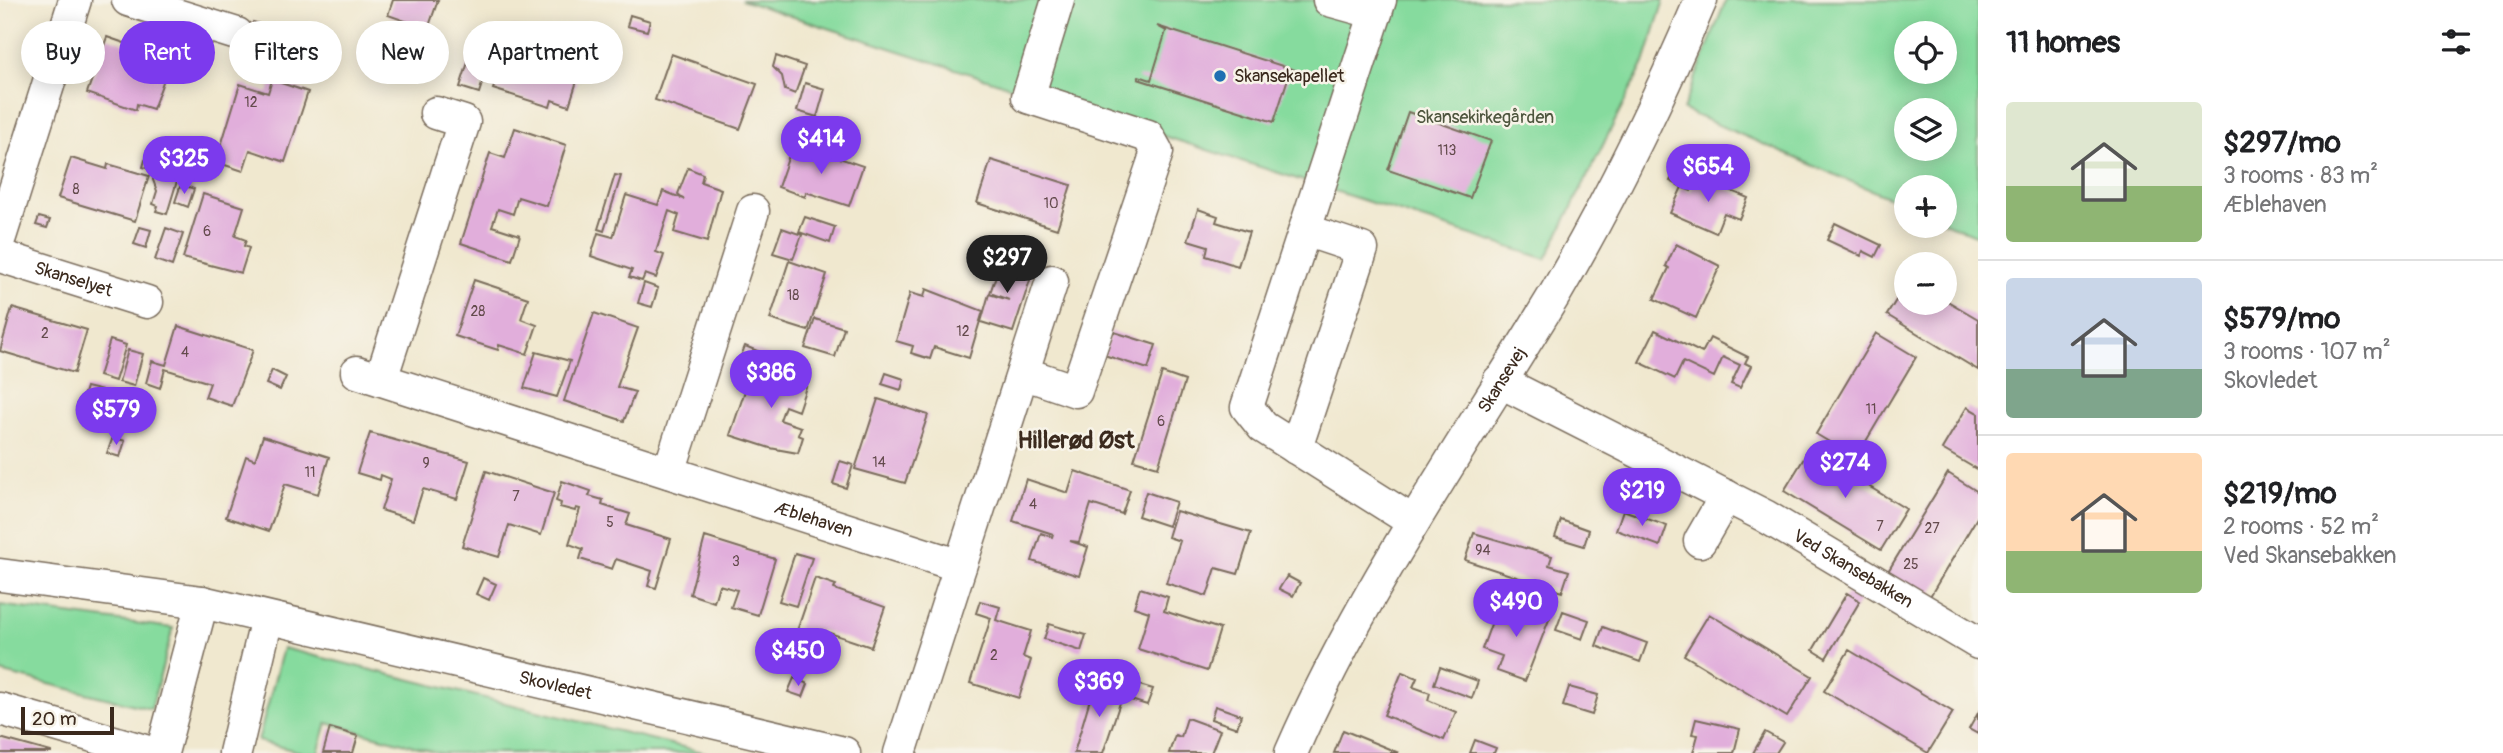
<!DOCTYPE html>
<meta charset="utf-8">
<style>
body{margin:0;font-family:Pangolin,sans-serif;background:#f6f6f6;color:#202124;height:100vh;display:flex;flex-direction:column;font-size:26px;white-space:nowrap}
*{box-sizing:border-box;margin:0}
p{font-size:23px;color:#757577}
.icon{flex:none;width:38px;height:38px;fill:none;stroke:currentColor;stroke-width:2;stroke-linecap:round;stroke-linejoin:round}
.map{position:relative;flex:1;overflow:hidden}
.sheet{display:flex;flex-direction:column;background:#fff;width:525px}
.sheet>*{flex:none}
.hud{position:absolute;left:21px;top:21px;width:665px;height:63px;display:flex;gap:14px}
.controls{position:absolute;left:1894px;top:21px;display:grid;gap:14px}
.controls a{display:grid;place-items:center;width:63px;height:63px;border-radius:50%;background:#fff;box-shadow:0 4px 18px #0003;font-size:35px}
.scale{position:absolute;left:21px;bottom:18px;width:93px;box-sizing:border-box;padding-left:7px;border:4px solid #3b2a1e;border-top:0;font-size:19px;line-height:24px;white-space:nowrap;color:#3b2a1e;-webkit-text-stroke:5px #f7f3e8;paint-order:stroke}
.price{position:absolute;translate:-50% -60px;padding:0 16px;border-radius:24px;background:#7c3aed;color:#fff;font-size:23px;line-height:46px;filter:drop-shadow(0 2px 4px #0008)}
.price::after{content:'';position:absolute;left:50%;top:42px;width:21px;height:16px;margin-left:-10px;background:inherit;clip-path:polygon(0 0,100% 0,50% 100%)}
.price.active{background:#222;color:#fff}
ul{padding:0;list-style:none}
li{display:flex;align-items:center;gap:21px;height:175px;padding:0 28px}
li+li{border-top:2px solid #e0e0e0}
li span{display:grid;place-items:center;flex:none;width:196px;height:140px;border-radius:7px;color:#555}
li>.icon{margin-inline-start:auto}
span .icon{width:84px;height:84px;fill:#fffc;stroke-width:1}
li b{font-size:30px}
h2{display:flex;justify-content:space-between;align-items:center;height:84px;padding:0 28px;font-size:30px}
.chip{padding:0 24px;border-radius:32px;background:#fff;box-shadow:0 4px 18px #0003;font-size:24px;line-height:63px}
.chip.active{background:#7c3aed;color:#fff}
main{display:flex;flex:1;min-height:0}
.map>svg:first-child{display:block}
</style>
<main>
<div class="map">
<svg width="1978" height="753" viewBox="0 0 1978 753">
<rect width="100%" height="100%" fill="#f7f3e8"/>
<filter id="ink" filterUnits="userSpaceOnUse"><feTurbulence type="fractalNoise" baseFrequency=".0143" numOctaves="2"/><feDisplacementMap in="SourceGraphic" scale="14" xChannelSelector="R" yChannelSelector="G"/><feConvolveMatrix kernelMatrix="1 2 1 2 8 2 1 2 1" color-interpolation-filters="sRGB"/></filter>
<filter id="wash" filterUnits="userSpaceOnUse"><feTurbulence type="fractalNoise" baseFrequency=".00686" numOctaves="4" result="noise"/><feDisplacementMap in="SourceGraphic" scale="28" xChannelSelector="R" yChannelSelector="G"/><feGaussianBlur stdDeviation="1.57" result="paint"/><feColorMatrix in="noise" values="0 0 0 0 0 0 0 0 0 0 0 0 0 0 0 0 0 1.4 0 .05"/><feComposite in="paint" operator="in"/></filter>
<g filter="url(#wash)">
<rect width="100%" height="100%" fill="#f0e8cf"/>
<path fill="#86db9e" stroke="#60825e" stroke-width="2" fill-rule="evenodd" d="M741,0h923l-20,63 -98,196z
M1726,0h252v236l-34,-14v-35h-38v18l-223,-95zM1944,33v39h-38v-39zM1944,110v39h-38v-39z
M0,605l173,23 -22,81 -151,-37z
M283,648l424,105h-267l-113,-30 -9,30h-14l-46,-12z"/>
<g id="blocks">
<path fill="#e1aedb" d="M393,0h45l-10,29 -40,-14z
M630,15l20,6 -3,10 -20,-5z
M253,22l27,8 -4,14 -27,-8z
M1157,26l144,46 -1,3 -10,-3 -16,50 -136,-43 1,-3 12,4 15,-49z
M513,27l56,18 -9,30 17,6 -8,25 -17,-6 -2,7 -57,-18z
M107,37l46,16 -4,13 18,5 -14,38 -16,-5 -1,6 -49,-17z
M471,53l19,6 -11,34 -19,-6z
M671,54l86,30 -17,45 -85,-29z
M776,56l29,10 -10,28 -10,-4 -3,-14 -9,-9z
M176,68l17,5 -1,6 -18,-5z
M272,80l36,12 -23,70 -35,-12 -7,21 -27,-9 24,-78 28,9z
M805,83l20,6 -8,28 -20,-6z
M1408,112l83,29 -21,57 -82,-28z
M515,128l51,17 -19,61 -29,-9 -5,17 -15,-5 -6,17 28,9 -8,25 -51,-17 29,-90 15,5z
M792,147l17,6 1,-5 53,18 -14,40 -43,-14 -1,5 -27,-10z
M1682,155l12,6 -12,26 -12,-6z
M71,158l36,11 1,-5 41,12 -14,45 -77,-23z
M145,160l35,11 -13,43 -11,-3 2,-5 -5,-2 4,-13 -4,-11 2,-10 -12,-3z
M991,160l80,25 -14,44 -80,-26z
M688,168l15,6 -2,8 20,7 -14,53 -33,-10 5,-17 -10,-4 -13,41 8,3 -8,23 -11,-4 -3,7 -13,-4 3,-7 -41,-14 7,-23 15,4 13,-42 32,10 5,-14 21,8 -6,-5z
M615,175l6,1 -17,55 -6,-2z
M1697,176l51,22 -9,21 -15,-6 -8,20 -46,-20 12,-26 9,4z
M181,184l13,5 -6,18 -13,-5z
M203,194l41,13 -9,29 11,4 -2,6 5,2 -8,25 -58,-15z
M1198,209l20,7 -2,6 33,10 -11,34 -32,-10 2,-10 -20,-6z
M39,217l11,3 -3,8 -11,-3z
M805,217l30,10 -5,16 -31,-11z
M1835,223l46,22 -6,12 -12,-6 -2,5 -34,-16z
M140,227l11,3 -5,18 -12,-4z
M166,228l17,6 -11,32 -17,-6z
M782,228l20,7 -9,24 -20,-6z
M1676,244l44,22 -24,52 -42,-19 15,-31 -3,-2z
M1002,258l32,10 -21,64 -32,-10 8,-28 20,6 -19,-7z
M789,261l38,13 -19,57 -38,-12z
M474,280l54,18 -7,21 16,6 -10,29 -28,-9 -1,5 -43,-14z
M644,283l14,5 -6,19 -14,-4z
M1906,284v19h38v-4l34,20v51l-91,-55z
M926,289l57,22 -14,47 -35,-11 -4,12 -19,-6 2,-7 -17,-5 14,-48 14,4z
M12,308l75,22 -13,43 -74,-22z
M594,313l44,15 -21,59 18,5 -11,29 -60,-20z
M815,319l29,9 -9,29 -30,-9z
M178,326l75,24 -21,56 -27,-9 5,-14 -45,-14 -5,19 -14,-5 6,-22 14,4z
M1655,330l47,23 8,-15 38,19 -3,6 6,3 -11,22 -9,-4 9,-19 -17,-8 -9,20 -31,-15 -8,17 -36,-17z
M1111,331l45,14 -8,24 -44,-14z
M1876,333l40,24 -60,101 -40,-24z
M110,340l16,5 -11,36 -16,-5z
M745,346l25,10 -6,18 -26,-10z
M128,350l15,4 -9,32 -15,-4z
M536,352l34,9 -13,36 -33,-9z
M772,366l37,12 -11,33 -13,-5 -5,14 21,7 -3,8 5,2 -5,16 -28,-5 -40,-13 21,-62 16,5z
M272,370l14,7 -6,13 -14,-6z
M886,373l18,6 -3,11 -19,-6z
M1162,373l23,8 -27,86 -24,-7z
M86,387l25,6 -7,24 -25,-8z
M878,399l50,16 -23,68 -50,-14z
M1967,407l11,6v57l-36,-21z
M370,433l99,28 -12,38 -34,-10 -10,31 -32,-10 10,-31 -10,-4 -1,5 -23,-7z
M263,436l66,21 -11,37 -33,-10 -16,47 -43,-14 20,-61 9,4z
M113,437l12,4 -5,16 -13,-4z
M1809,450l97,59 -25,41 -97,-59z
M840,461l13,4 -7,23 -13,-4z
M486,471l68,22 -13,42 -32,-10 -10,32 -37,-11z
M1075,471l55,19 -8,24 -31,-10 -12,38 -9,-1 18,6 -9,29 -47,-15 9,-28 11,4 1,-3 -40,-13 13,-42 42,14z
M1948,473l30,19v24l-52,87 -42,-25z
M562,481l29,10 -2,5 14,4 -1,5 28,9 -4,11 45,14 -15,49 -8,-2 4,-15 -36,-12 -4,10 -32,-10 3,-10 -14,-5 11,-35 -4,-1 -1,3 -15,-4 1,-4 -5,-2z
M1146,492l30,10 -8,24 -30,-10z
M1623,510l44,16 -7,20 -44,-16z
M1176,511l75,22 -13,41 -22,-6 -9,28 -41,-13 14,-42 -12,-4z
M1561,520l28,10 -5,16 -29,-9z
M1474,533l78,23 -3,9 20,6 -7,21 -97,-32z
M705,537l70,22 -17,56 -27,-8 6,-17 -18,-5 -5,17 -24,-8z
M795,553l17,5 -16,48 -17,-5z
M1287,576l13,7 -7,13 -14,-7z
M483,578l13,6 -7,16 -13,-6z
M815,578l21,7 -2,4 51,18 -14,40 -50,-17 -3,9 -21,-8z
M1140,588l28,9 -4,14 56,18 -13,42 -69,-22 11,-37 -15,-5z
M1847,593l13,8 -34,57 -13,-8z
M980,601l20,6 -4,13 35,11 -8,26 8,3 -12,38 -49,-15 21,-65 -15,-5z
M1498,605l16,6 3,-6 33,12 -25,64 -28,-10 5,-15 -20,-7z
M1563,611l26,9 -7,19 -26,-9z
M1709,614l103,62 -25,41 -103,-62z
M1049,624l37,11 -5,16 -37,-12z
M1603,627l44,16 -7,19 -44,-16z
M1849,650l104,62 -25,41 -104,-62z
M1440,667l38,14 -6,17 -38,-14z
M1402,672l15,6 -4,9 17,6 -2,7 28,12 -12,28 -60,-25z
M794,678l14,6 -5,13 -15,-5z
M1095,682l29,9 -21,62h-29z
M1136,684l17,5 -6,16 -16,-5z
M1569,687l29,8 -6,20 -29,-9z
M1215,706l26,9 -4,13 -26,-9z
M1978,713v21l-9,-5z
M1187,718l33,12 -9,23h-42l6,-18 6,2z
M1696,719l44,10 -6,24h-41l5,-18 -6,-1z
M330,728l28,8 -5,17h-30z
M1343,730l56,23h-65z
M1765,732l18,10 -7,11h-23z
M0,738l51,14v1h-51z
M1475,740l21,8 -2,5h-24z"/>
</g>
</g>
<g filter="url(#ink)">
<use href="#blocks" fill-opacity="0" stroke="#7a6c5c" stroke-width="2"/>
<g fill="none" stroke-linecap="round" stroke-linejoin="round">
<defs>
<g id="minor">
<path d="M128,0l109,34"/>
<path d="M1329,0l47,13"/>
<path d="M1380,0l-133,407 16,20 149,94"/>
<path d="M0,237l75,-237"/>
<path id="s1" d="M0,256l147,46"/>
<path id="s2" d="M357,372l603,194"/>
<path d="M1023,373l53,18 81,-239 -9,-16 -120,-39 30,-97"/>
<path d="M381,379l83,-257 -28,-9"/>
<path id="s3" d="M1499,381l266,135 213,127"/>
<path d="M1296,448l66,-199 -57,-19"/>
<path d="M669,472l84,-261"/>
<path d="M1700,541l26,-45"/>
<path id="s4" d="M0,575l202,27 642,151"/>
<path d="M0,709l152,44"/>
<path d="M162,753l40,-151"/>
<path d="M235,753l32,-135"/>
<path d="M900,753l152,-472"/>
<path id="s5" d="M1291,753c71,-163 172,-307 264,-459 56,-95 103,-193 146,-294"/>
</g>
</defs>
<use href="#minor" stroke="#7a6c5c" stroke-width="35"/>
<use href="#minor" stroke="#fff" stroke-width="32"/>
</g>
</g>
<circle fill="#1f6fb2" stroke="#f7f3e8" stroke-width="2.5" cx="1220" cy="76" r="7"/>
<g text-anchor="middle" stroke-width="5" stroke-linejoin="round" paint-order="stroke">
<g font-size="14" fill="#644b4d">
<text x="251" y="107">12</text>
<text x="1447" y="155">113</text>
<text x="76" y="194">8</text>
<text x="1051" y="208">10</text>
<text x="207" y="236">6</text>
<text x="793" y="300">18</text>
<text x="478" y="316">28</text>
<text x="963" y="336">12</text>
<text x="45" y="338">2</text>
<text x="185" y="357">4</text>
<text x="1871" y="414">11</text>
<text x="1161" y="426">6</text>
<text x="879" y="467">14</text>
<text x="426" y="468">9</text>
<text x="310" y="477">11</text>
<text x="516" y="501">7</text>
<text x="1033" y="509">4</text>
<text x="610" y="527">5</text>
<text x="1880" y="531">7</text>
<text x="1932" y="533">27</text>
<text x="1483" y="555">94</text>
<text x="736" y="566">3</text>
<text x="1911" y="569">25</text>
<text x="994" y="660">2</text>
</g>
<g font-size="18" fill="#3b2a1e" stroke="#f7f3e8" text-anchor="start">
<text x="1234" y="82">Skansekapellet</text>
</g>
<g font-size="18" fill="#4e563e" stroke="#f7f3e8">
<text x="1485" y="123">Skansekirkegården</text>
</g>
<g font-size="18" fill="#3b2a1e" stroke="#f7f3e8">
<text dy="6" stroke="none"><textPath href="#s1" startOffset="77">Skanselyet</textPath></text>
<text dy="6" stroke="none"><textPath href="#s5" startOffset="429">Skansevej</textPath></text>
<text dy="6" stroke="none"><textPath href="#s2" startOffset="480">Æblehaven</textPath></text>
<text dy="6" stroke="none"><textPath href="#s3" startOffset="401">Ved Skansebakken</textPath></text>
<text dy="6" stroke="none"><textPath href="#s4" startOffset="567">Skovledet</textPath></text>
</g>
<g font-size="24" font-weight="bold" fill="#3b2a1e" stroke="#f7f3e8">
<text x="1076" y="448">Hillerød Øst</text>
</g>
</g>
</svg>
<div class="controls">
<a><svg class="icon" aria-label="locate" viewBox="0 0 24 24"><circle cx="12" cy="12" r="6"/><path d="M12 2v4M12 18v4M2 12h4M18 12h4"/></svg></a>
<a><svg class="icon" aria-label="layers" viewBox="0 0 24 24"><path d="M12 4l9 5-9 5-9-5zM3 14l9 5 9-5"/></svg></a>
<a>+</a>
<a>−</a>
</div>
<div class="scale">20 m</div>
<b class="price" style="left:821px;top:176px">$414</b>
<b class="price" style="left:184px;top:196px">$325</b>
<b class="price" style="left:1708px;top:204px">$654</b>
<b class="price active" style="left:1007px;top:295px">$297</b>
<b class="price" style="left:771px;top:410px">$386</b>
<b class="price" style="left:116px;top:447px">$579</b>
<b class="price" style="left:1845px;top:500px">$274</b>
<b class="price" style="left:1642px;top:528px">$219</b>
<b class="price" style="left:1516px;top:639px">$490</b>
<b class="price" style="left:798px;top:688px">$450</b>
<b class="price" style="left:1099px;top:719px">$369</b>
<div class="hud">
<a class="chip">Buy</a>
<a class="chip active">Rent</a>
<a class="chip">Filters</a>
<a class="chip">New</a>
<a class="chip">Apartment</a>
</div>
</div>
<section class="sheet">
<h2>11 homes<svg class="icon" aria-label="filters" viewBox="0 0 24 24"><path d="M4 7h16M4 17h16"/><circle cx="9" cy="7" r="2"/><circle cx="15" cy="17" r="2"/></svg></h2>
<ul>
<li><span style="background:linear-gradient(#dfe7d0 60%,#8fb573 0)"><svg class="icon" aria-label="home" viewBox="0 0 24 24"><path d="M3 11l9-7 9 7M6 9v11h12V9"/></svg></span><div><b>$297/mo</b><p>3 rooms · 83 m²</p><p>Æblehaven</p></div></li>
<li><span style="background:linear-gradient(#c9d6e8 65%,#7fa58c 0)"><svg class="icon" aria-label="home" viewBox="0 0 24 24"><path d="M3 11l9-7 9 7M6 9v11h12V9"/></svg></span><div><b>$579/mo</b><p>3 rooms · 107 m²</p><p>Skovledet</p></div></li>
<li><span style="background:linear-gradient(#ffd9b3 70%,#8fb573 0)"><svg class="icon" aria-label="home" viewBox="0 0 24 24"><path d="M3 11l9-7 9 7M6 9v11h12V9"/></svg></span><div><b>$219/mo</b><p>2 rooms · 52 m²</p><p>Ved Skansebakken</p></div></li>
</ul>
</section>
</main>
